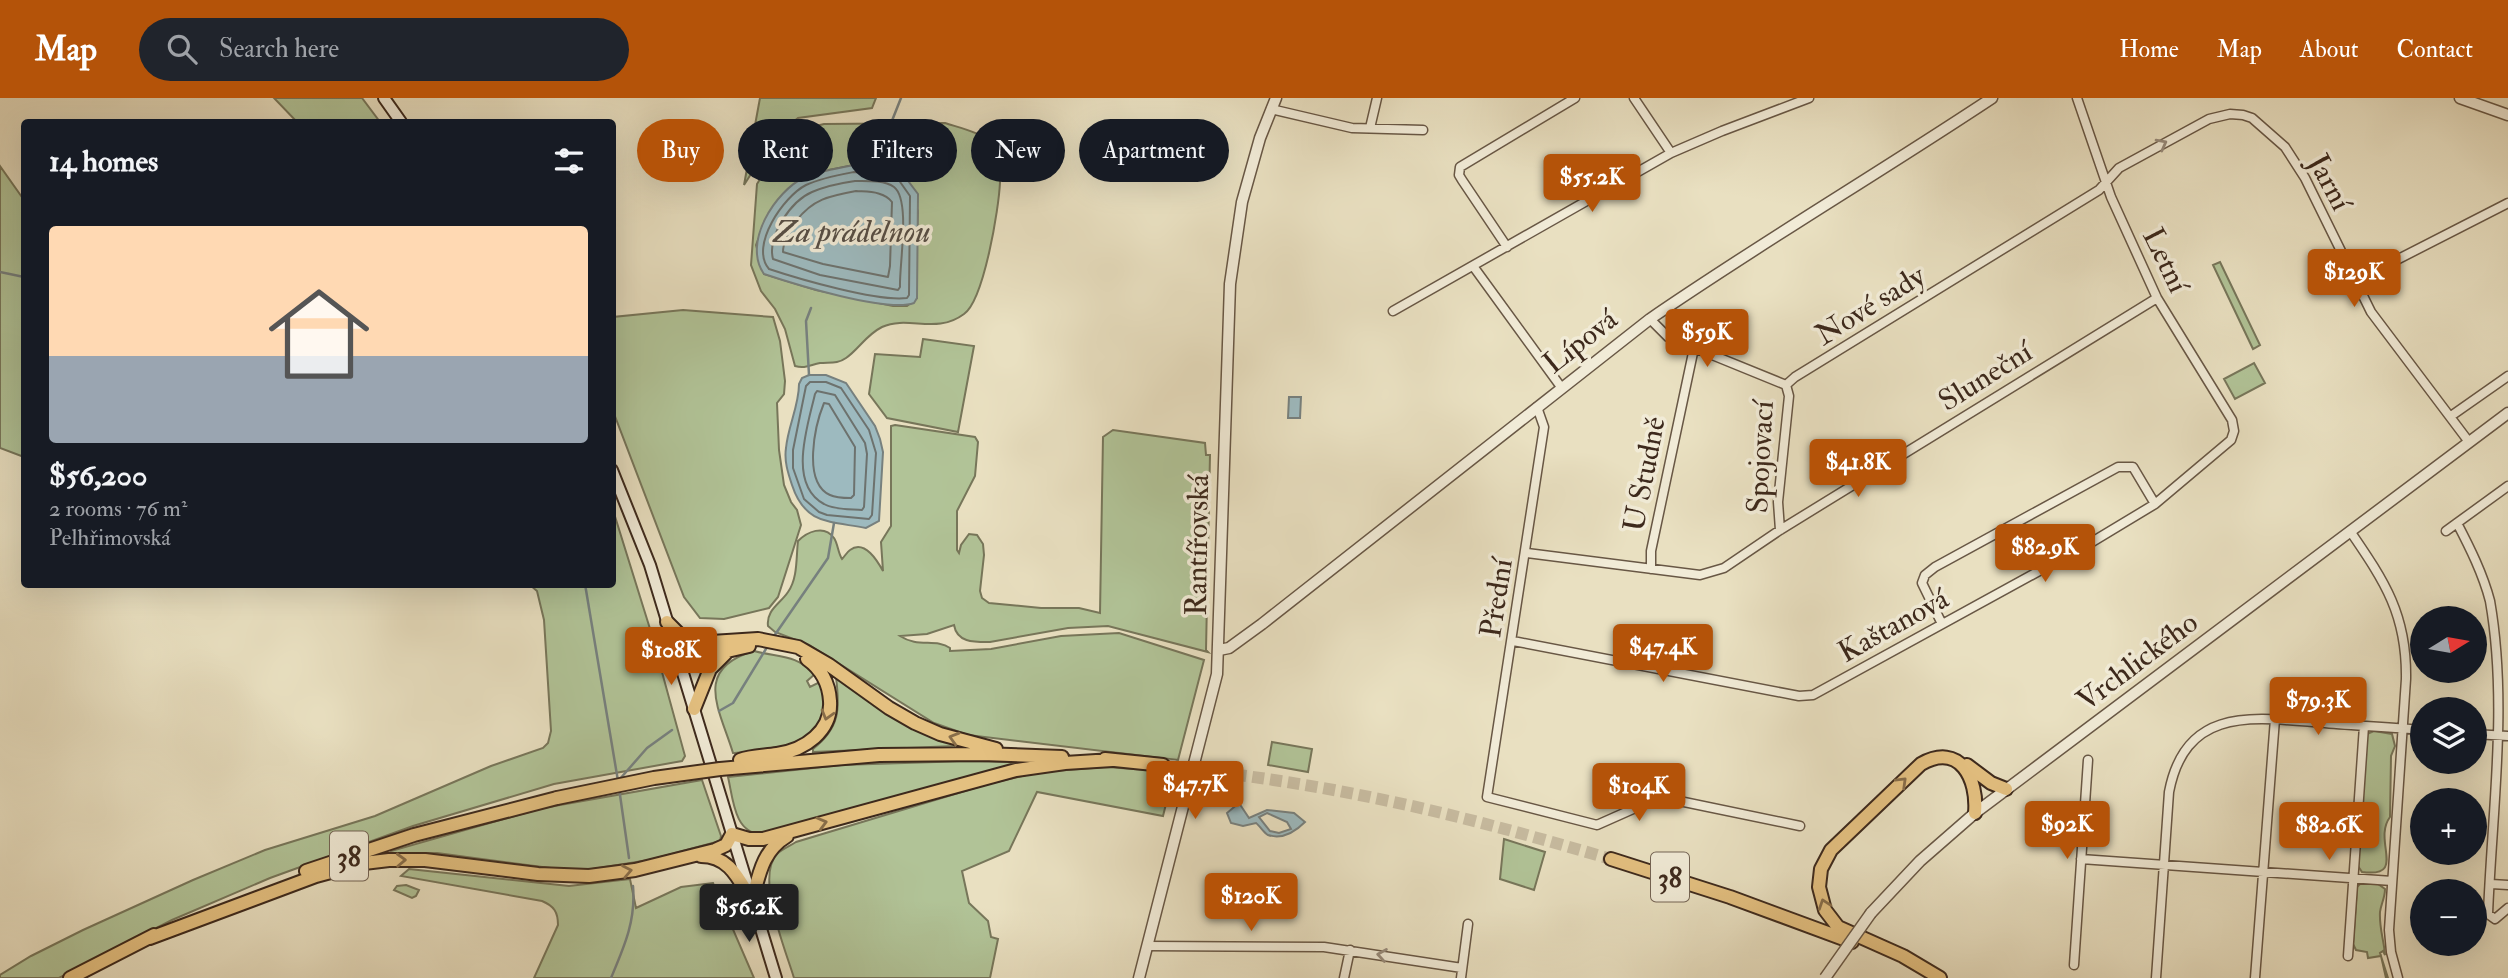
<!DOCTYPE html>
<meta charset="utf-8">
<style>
body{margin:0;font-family:"IM FELL Double Pica",serif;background:#20242c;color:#f1f3f6;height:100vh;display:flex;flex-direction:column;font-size:26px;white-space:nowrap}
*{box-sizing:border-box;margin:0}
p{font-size:23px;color:#9ea1a6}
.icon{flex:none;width:38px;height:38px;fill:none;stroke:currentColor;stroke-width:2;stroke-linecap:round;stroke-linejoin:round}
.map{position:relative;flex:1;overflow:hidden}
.side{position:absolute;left:21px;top:21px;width:595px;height:469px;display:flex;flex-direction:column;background:#171b24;border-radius:7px;box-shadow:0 7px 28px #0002}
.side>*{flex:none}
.top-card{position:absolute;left:637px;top:21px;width:665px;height:63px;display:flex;gap:14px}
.needle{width:46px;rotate:79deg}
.tools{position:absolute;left:2410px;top:508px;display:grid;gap:14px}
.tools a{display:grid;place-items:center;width:77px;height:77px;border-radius:50%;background:#171b24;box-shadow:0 7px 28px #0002;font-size:35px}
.price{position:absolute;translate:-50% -60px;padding:0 16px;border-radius:7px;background:#b45309;color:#fff;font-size:23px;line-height:46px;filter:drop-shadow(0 2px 4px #0008)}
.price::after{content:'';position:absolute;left:50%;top:42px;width:21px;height:16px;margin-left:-10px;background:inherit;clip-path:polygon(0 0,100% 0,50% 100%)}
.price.selected{background:#222;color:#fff}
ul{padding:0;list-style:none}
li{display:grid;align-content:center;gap:14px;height:371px;padding:0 28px}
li+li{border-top:2px solid #363941}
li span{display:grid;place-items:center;height:217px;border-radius:7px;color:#555}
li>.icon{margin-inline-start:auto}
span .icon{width:126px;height:126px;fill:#fffc;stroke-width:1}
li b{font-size:30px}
h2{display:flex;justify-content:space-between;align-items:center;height:84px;padding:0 28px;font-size:30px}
.chip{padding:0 24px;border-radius:32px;background:#171b24;box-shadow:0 7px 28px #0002;font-size:24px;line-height:63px}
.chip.selected{background:#b45309;color:#fff}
header{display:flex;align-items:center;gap:42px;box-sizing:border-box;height:98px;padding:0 35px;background:#b45309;color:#fff}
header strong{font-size:33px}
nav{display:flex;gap:38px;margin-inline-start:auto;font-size:24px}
.search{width:490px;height:63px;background:#20242c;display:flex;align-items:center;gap:18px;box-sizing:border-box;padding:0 24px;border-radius:38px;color:#9ea1a6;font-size:26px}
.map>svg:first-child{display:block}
</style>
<header>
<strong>Map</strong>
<div class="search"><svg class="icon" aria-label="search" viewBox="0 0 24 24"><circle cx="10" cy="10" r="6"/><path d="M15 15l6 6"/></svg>Search here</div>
<nav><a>Home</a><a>Map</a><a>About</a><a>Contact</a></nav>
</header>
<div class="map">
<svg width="2508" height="880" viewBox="0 0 2508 880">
<rect width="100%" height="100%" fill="#e9e0c1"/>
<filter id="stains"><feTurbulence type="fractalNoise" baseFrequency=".00286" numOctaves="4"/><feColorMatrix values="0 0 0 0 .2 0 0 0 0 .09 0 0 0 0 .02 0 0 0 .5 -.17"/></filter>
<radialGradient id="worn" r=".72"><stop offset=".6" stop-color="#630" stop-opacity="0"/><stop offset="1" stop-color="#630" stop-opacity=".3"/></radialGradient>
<path fill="#b1c397" stroke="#77765a" stroke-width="2" fill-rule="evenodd" d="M274,0h88l18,24h-83z
M760,0h116l-4,10 -74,10 -24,20 -30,47z
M945,25c15,5 38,9 47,23 6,9 8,26 8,36 -1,26 -16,118 -36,132 -28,21 -55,1 -82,13 -16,8 -23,22 -36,31 -8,6 -17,4 -26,5 -10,2 -15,6 -25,3l-10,-37 -10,-20 -14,-18 -10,-26 6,-81 24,-39 18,-15 25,-6zM854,67l20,1 28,7 16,38 -3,66 2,21 -10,8h-14l-77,-16 -52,-16 -8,-29 11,-28 62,-47z
M0,68l24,34v257l-24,-9z
M2220,164l40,83 -7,4 -40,-84z
M683,212l90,7 7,24 5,40 -1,13 -7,9 2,47 5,35 7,17 6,8 4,15 -23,72 -9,11 -45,11 -24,-1 -16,-21 -71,-186v-94z
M923,241l51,7 -16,86 -71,-14 -18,-24 6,-40 45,3z
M2254,265l11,20 -30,16 -11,-20z
M895,327l80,12 3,5 -3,34 -18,35v39l2,3 2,-8 8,-11 8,1 6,9 1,11 -4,36 2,7 7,5 52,5h38l21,5 3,-176 10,-7 92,13 1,12h4l-4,195 2,2 -100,-26 -40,2 -78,14c-15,0 -33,1 -36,-17l-27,9 -27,2c18,12 36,2 50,12v3l41,-2 70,-13 58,-3 85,27 -26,100 -210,-25 -34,-12 -125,-78 -34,-13 -7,-6c-2,-16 12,-22 20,-34 10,-14 8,-35 10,-51 9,-9 26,-17 36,-3 4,6 4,15 8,21 3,-3 5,-7 8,-9 15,-11 28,12 33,21l-2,-29 10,-16v-100z
M613,412l38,122 34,124 -3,5 -128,23 -141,42 -143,52 -98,42 -113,58h-59v-3l31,-19 52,-26 110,-50 72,-30 110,-34 116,-50 52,-18 5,-5 3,-12 -7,-111 -7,-29 -7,-6 82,-1z
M754,553c26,7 41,3 61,23l-8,7 3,6 10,-5c18,64 -40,67 -87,71 -13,-43 -41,-84 21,-102z
M836,579l118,67v2l-141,6v-3c27,-21 27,-40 23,-72z
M2374,633l18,3 3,12 -4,10 -1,61c-18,24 18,61 -28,55l-4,-6 9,-132z
M1272,644l40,7 -4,23 -40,-7z
M968,663l57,1 -264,72c-27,-1 -28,-36 -33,-57l113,-12z
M1107,669l67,5 -11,44 -126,-24 -28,59 -47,20 7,32 19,18 3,16 7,2 -8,39h-196c-8,-27 -39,-101 -17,-124 5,-5 13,-8 19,-12l192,-58 51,-12z
M702,682l19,56 -1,5 -71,19 -63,10 -28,-1 -121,-16h-43l-3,-2 152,-43z
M1504,741l41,13 -11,38 -34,-11z
M409,771l160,17 61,-7 6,29 45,-21 32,-4 41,95h-220l24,-53c0,-13 -4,-19 -16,-24l-141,-25z
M2362,784l16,2 7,5c0,9 -4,15 -5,23 -1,16 4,28 5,43l-2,-4 -3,2 8,25h-2l-5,-22 -13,2 -1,-6 -11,-2 -3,-6 4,-57z
M406,787l13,5 -3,6 -4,2 -18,-8 3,-4z"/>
<path fill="#9dbabf" stroke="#77807e" stroke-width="2" fill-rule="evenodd" d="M854,67l20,1 28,7 16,21 -1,104 -3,5c-27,10 -120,-19 -150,-29 -22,-31 11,-83 41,-97 16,-6 33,-9 49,-12z
M809,277h17l20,8 29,43 5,13 3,13 -4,69 -13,7c-36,-7 -61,-3 -74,-43 -4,-12 -8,-24 -6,-37 2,-22 13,-42 13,-64l3,-6z
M1289,299h12l-1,21h-12z
M1239,705l10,15 18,-8 27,3 11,9c-9,9 -22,18 -37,13 -4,-2 -8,-9 -12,-12l-13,3 -12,-3 -4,-10zM1267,715l20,9 4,7 -12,4 -9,-2 -11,-14z"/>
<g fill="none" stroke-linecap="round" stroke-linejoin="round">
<path stroke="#6d726e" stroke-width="2" d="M854,74l19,1 25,6 12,17 -1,99 -2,3c-29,4 -108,-19 -138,-29 -20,-23 15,-73 37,-84 15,-7 32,-10 48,-13z
M855,83c12,0 29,-1 39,6 17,13 5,79 6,100l-2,3 -78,-15 -47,-16c-6,-23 18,-58 39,-67 14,-6 29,-9 43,-11z
M856,93c12,1 28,0 36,11l-2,64 -2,11 -65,-13 -40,-12c0,-11 6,-21 13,-31 17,-22 33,-25 60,-30z
M810,284h16l15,6 28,42 7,23 -4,62 -3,4 -42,-4 -8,-3 -15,-13 -11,-31v-18l13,-64z
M817,293l18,4 30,48 2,11 -3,53 -2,3c-11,-1 -28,0 -38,-6 -37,-20 -16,-79 -9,-110z
M824,305l5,1 26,43 -1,48 -3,3c-6,0 -15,0 -21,-3 -28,-13 -15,-70 -6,-92z"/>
<path stroke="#77807e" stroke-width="2.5" d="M874,68l27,-68
M0,174l24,5
M809,277l-3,-54 5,-13
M585,486l33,197
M772,541l56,-81 6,-35
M719,613l14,-8 36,-59
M619,682l28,-32 25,-18
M619,690l10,70
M611,880c13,-31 25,-57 22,-92"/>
<path stroke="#c7bba0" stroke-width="12" stroke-dasharray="12 6" stroke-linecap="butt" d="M1163,667c71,9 141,18 211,33 80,16 158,38 237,61"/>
<defs>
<path id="minor" d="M1634,0l37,55
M1271,11l81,19 71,2
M1370,30l7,-30
M1507,149l-45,-67 -3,-5 1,-8 115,-69
M1473,168l88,121
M2348,168l13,6h12l135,-69
M1393,213l278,-158 51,-22 87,-33
M1650,221l18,18 118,48
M1786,287l9,-8 304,-187 20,-22 90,-49 21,-5 13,1 9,3 33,29 20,31 66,134 98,130
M1537,309l7,20 -57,370 110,28 63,-28 140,29
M2451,318l57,-40
M2508,388l-51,37c13,25 26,51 33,78 18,103 2,210 -2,313l7,5 13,-11
M1780,432l-2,-28 11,-106 -3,-11
M2350,433c35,51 57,84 56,148l-17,251 2,22 7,26
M2446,433l11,-8
M1527,455l173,22 24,-7 56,-38 377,-232
M1651,471v-18l43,-203
M1942,526l-20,-41 3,-8 10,-8 183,-100h15l22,37
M1513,543l286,55 14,-1 279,-153 63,-38 76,-64 3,-9 -2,-11 -75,-122 -46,-101 -34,-99
M2474,636l34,2
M2081,761l311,22
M2491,786l17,1
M1147,848l177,1 138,21
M2348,858l16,-230
M2074,867l14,-205
M1344,880l6,-28
M1461,880l7,-54
M2156,880l13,-186c17,-88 87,-74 156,-69 32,3 65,4 97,7
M2255,880l20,-259"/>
<path id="tertiary" d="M2460,0l48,17
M1219,552l10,-2 33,-24 388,-305c112,-77 229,-146 342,-221
M1871,815l49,-52 55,-48 533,-400
M1139,880l78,-304 13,-390 12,-82 18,-64 16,-40"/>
<path id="secondary" d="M384,0l17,24
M612,372l38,95 126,413"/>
<path id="primary" d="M667,524l14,14 15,7 62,-4 40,8 31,18 60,43 26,15 25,11 56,15
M677,557l20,3 52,-12
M694,611l16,-40 16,-16
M1105,661l58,6
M740,662c11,-4 25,-4 37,-6 28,-4 55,-23 53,-53 -1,-18 -9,-32 -23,-42
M1967,667l24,18 15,6
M720,671l159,-14 103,-1 80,3
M701,758c29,0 38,24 51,45
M1611,761l119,38 122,45
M306,773l108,-36 143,-37
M752,803c7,-26 10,-50 35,-65
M150,840l166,-62 48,-13 25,-3h36l113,14 51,2 46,-6 80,-20 11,-5 6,-11 17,5h14l253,-69 49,-7 47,-3
M70,880l84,-43
M1940,880l-37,-22 -65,-29 -13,-17 -6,-23 2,-18 10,-19 90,-86c39,-22 57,15 54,49"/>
</defs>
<use href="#minor" stroke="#685745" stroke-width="11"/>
<use href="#tertiary" stroke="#685745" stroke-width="13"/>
<use href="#secondary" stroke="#3d291c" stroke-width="14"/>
<use href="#primary" stroke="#3d291c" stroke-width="16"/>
<use href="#minor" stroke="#f1ebd7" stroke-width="8"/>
<use href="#tertiary" stroke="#f1ebd7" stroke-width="10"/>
<use href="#secondary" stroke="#f1ebd7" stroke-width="10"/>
<use href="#primary" stroke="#e4c080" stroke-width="12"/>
<defs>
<path id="tertiary-bridge" d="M1825,880l46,-65"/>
<path id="primary-bridge" d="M557,700l97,-20 66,-9"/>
</defs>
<use href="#tertiary-bridge" stroke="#685745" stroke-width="13" stroke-linecap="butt"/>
<use href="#primary-bridge" stroke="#3d291c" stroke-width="16" stroke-linecap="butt"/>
<use href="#tertiary-bridge" stroke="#f1ebd7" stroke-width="10"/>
<use href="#primary-bridge" stroke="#e4c080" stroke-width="12"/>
</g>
<defs><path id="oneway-chevron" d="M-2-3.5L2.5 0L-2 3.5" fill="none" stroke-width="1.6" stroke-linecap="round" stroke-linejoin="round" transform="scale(1.75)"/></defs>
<g stroke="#978a7a">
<use href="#oneway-chevron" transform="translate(2162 46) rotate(-28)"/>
<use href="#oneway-chevron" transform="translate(1382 857) rotate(-171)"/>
</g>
<g stroke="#886d49">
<use href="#oneway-chevron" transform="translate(827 617) rotate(106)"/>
<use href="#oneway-chevron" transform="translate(954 640) rotate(-164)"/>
<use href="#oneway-chevron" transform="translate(1902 684) rotate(-44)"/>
<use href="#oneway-chevron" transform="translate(822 725) rotate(-15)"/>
<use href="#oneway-chevron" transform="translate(401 762) rotate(-2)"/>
<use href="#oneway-chevron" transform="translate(627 773) rotate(-11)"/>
<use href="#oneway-chevron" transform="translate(1824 806) rotate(-109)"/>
</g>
<g text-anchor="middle" stroke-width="7" stroke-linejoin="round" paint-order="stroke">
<g fill="#f1ebd7" stroke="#736354" stroke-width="2">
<rect x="330" y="733.5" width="38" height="49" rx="5"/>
<rect x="1651" y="754.5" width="38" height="49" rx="5"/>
</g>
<g font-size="28" font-weight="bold" fill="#3d291c">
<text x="349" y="768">38</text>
<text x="1670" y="789">38</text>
</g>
<g font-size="30" fill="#3d291c" stroke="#f1ebd7">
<text transform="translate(2330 84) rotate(62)" y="10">Jarní</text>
<text transform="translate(2166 162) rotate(64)" y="10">Letní</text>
<text transform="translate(1870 207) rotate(-32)" y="10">Nové sady</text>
<text transform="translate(1580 243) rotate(-38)" y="10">Lípová</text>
<text transform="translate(1985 278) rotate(-32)" y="10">Sluneční</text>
<text transform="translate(1760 359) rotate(-87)" y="10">Spojovací</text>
<text transform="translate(1644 376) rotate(-79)" y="10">U Studně</text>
<text transform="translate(1197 447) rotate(-89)" y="10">Rantířovská</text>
<text transform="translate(1496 500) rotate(-81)" y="10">Přední</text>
<text transform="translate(1893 527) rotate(-29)" y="10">Kaštanová</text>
<text transform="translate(2137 563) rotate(-37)" y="10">Vrchlického</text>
</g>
<g font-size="32" font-style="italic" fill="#554d45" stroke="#f1ebd7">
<text x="852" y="144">Za prádelnou</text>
</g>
</g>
<rect width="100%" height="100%" filter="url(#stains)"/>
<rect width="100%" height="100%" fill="url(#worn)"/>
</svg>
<div class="tools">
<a><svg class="needle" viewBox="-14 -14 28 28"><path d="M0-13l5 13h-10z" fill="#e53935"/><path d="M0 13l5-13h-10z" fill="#9ea1a6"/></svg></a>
<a><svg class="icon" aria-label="layers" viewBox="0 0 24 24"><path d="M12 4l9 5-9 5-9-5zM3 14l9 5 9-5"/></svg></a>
<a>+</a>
<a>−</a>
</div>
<b class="price" style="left:1592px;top:116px">$55.2K</b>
<b class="price" style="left:2354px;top:211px">$129K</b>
<b class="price" style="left:1707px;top:271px">$59K</b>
<b class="price" style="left:1858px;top:401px">$41.8K</b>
<b class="price" style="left:2045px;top:486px">$82.9K</b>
<b class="price" style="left:1663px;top:586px">$47.4K</b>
<b class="price" style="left:671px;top:589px">$108K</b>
<b class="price" style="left:2318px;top:639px">$79.3K</b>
<b class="price" style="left:1195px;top:723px">$47.7K</b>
<b class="price" style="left:1639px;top:725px">$104K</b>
<b class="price" style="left:2067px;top:763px">$92K</b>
<b class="price" style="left:2329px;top:764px">$82.6K</b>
<b class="price" style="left:1251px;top:835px">$120K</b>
<b class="price selected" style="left:749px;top:846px">$56.2K</b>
<div class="top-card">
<a class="chip selected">Buy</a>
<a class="chip">Rent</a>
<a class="chip">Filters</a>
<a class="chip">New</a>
<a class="chip">Apartment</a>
</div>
<section class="side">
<h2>14 homes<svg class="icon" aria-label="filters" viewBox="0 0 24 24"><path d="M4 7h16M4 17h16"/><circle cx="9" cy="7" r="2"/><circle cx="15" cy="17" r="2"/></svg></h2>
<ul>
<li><span style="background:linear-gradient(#ffd9b3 60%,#9aa5b1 0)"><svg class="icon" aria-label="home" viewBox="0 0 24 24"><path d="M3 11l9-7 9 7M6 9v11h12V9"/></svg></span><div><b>$56,200</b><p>2 rooms · 76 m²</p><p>Pelhřimovská</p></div></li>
</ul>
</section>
</div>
